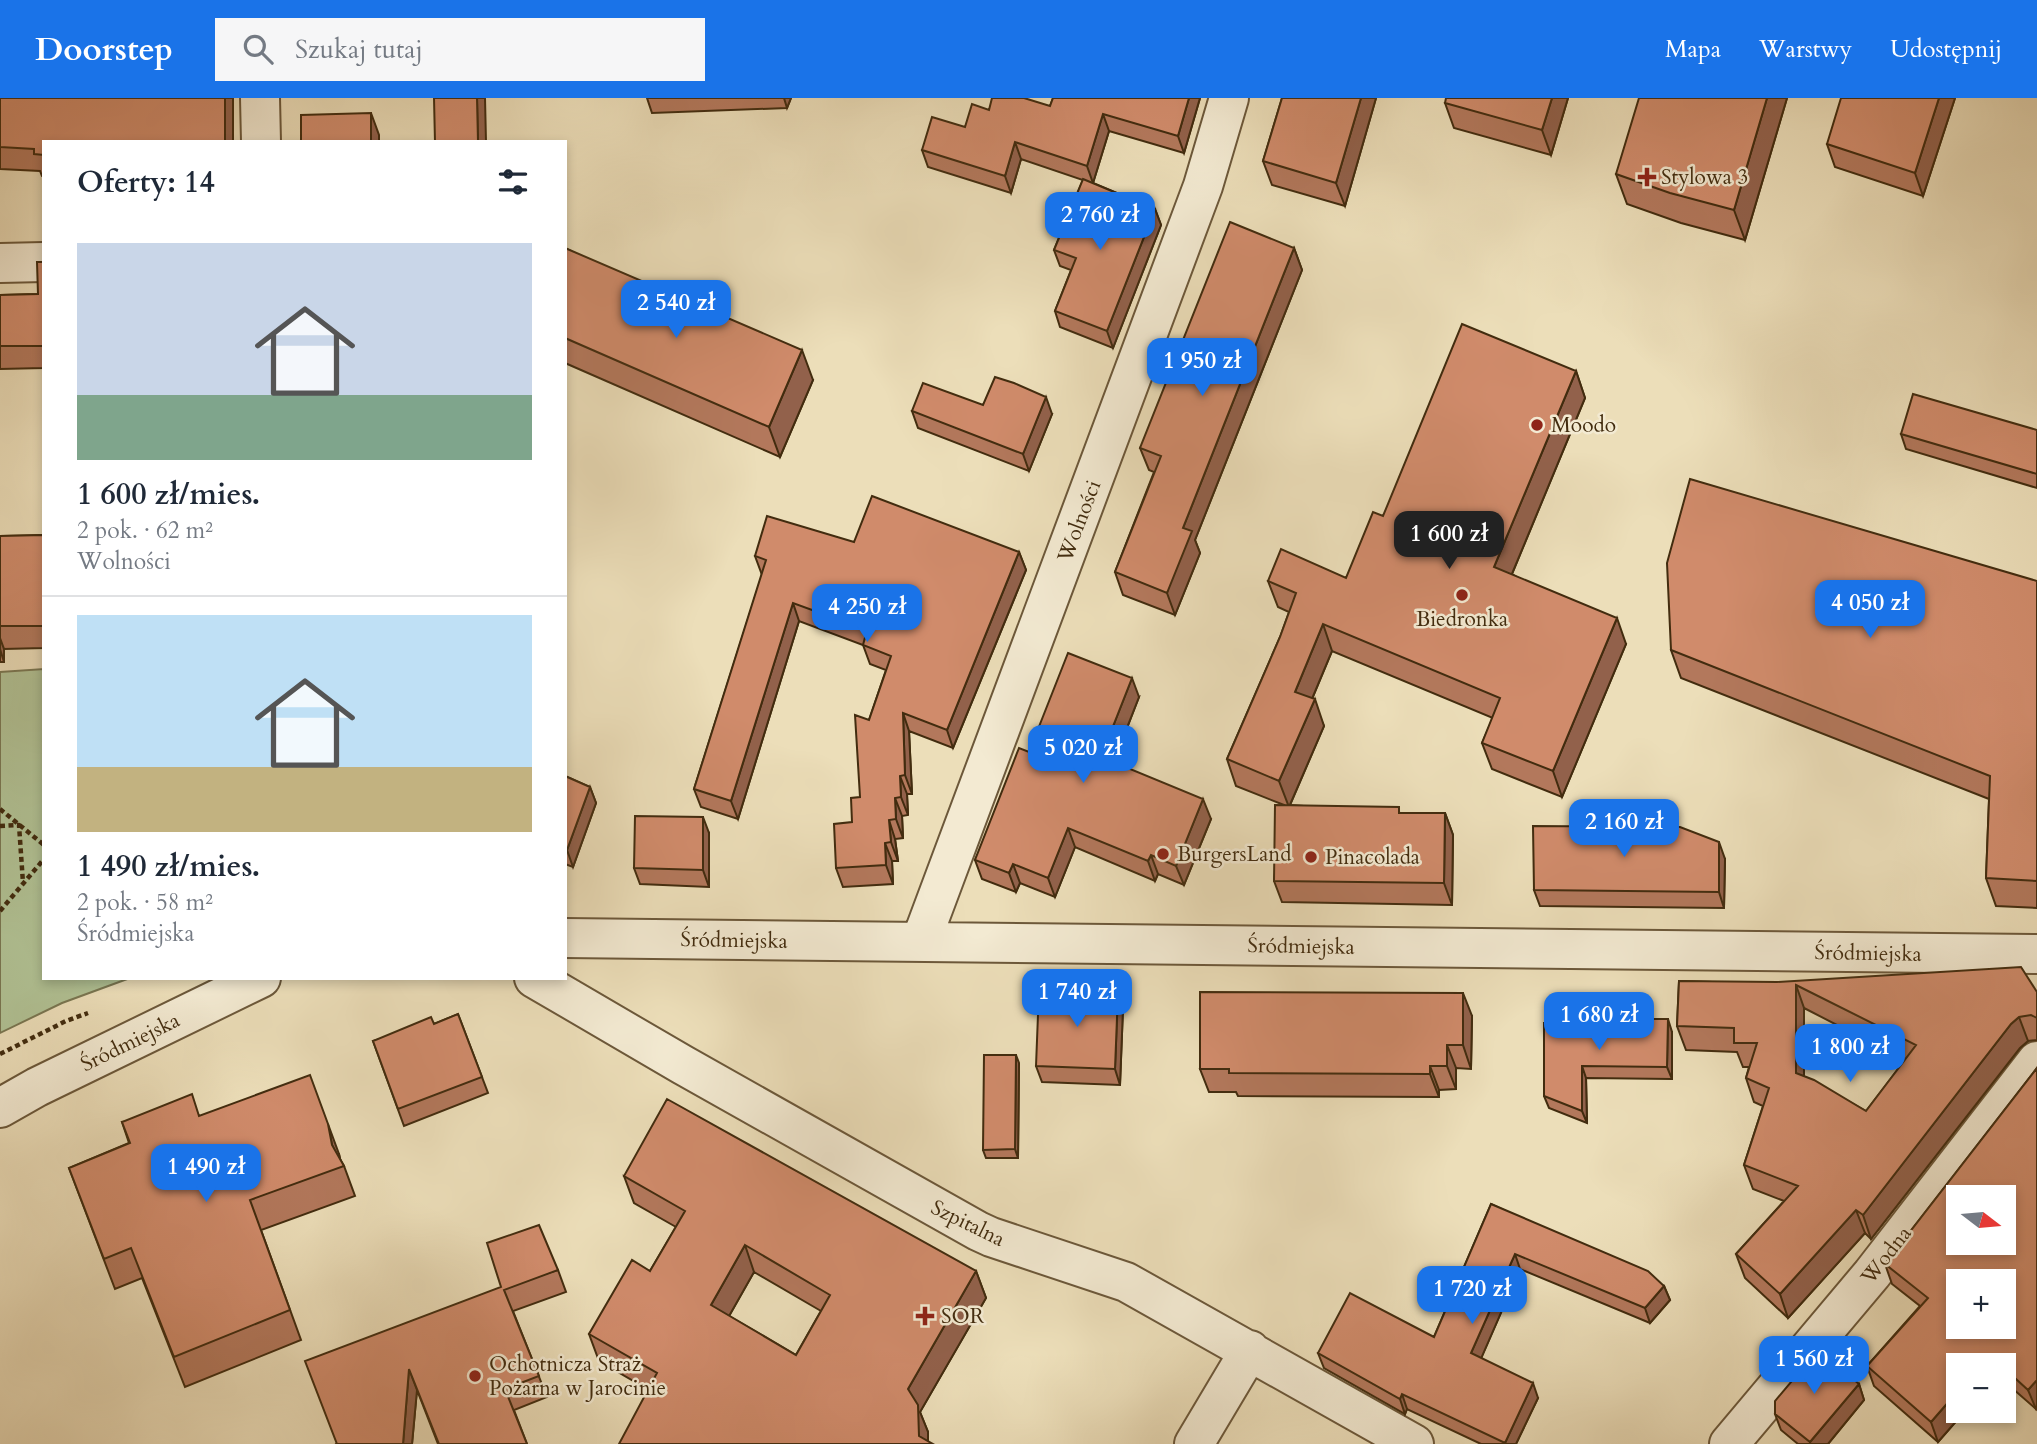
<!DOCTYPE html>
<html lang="pl">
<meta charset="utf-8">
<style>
body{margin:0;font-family:Cardo,serif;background:#f6f6f7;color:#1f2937;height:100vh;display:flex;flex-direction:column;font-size:26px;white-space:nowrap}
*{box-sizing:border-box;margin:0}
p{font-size:23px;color:#747a83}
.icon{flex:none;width:38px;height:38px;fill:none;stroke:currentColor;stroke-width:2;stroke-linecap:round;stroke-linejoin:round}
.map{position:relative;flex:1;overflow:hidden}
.sheet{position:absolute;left:42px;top:42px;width:525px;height:840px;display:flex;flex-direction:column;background:#fff;border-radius:0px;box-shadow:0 4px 10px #0003}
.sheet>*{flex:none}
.needle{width:46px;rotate:106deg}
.controls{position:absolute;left:1946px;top:1087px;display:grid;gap:14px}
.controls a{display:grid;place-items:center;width:70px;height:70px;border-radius:0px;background:#fff;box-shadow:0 4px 10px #0003;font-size:35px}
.price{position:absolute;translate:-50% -60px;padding:0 16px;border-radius:14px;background:#1a73e8;color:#fff;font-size:23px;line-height:46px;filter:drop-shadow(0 2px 4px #0008)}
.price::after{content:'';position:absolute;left:50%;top:42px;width:21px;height:16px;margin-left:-10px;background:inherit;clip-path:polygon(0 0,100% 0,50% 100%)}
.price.current{background:#222;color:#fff}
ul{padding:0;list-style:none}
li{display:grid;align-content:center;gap:14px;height:371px;padding:0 35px}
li+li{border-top:2px solid #e0e1e3}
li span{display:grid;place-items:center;height:217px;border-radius:0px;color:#555}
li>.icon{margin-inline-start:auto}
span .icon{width:126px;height:126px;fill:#fffc;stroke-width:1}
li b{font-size:30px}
h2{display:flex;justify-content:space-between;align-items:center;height:84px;padding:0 35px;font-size:30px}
header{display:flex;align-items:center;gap:42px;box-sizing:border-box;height:98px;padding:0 35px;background:#1a73e8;color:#fff}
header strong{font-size:33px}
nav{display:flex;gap:38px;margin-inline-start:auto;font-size:24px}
.search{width:490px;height:63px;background:#f6f6f7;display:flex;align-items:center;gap:18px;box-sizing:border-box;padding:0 24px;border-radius:0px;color:#747a83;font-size:26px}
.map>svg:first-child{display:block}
</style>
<header>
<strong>Doorstep</strong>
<div class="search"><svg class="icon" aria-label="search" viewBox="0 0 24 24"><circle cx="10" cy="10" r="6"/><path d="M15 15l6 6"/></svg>Szukaj tutaj</div>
<nav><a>Mapa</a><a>Warstwy</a><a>Udostępnij</a></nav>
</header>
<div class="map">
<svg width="2037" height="1346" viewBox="0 0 2037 1346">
<rect width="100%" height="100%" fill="#ecdeb9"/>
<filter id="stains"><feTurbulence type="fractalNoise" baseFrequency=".00286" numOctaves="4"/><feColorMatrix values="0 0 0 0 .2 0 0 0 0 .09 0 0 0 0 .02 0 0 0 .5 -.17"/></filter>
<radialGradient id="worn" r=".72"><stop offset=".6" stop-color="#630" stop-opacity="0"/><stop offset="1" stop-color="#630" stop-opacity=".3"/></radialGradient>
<path fill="#b1c295" stroke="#7a7752" stroke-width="2" d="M44,571v309h86l-68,25 -62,30v-361z"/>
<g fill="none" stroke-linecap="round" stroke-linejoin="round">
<defs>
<path id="minor" d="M260,0l1,44
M0,165l44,-1
M565,840l1472,16
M921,843l282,-755 26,-88
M534,880l149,87 295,166 13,6 135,45 288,162
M0,1010l37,-21 224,-109
M1194,1346l56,-94
M1729,1346l143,-170 165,-213"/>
</defs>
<use href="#minor" stroke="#6c583a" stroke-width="42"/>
<path stroke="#422c0f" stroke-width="4.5" stroke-dasharray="5 3.5" stroke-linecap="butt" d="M0,711l44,36
M0,728l19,-1 4,58
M0,813l44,-52
M0,956l66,-33 22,-8"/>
<use href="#minor" stroke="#f3ead2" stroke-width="38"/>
</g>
<path fill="#b3785c" stroke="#422c0f" stroke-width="2" fill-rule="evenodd" d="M0,0h233v44h-189v35l-2,-1 -2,-5 -40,-2z
M647,0h144l-4,10 -135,5z
M1053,0h147l-16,55 -75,-22 -16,52 62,26 6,16 -48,123 -53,-21 -5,-16 16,-41 -11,-4 -6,-16 29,-70 -62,-21 -10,34 -83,-26 -6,-17 43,-23 24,-17 61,-4z
M1282,0h94l-31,108 -73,-21 -9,-24z
M1568,0l-17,57 -97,-27 -9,-25z
M1787,0l-42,142 -64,-17 -54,-19 -11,-30z
M1955,0l-32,98 -88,-29 -8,-23z
M565,150l248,132 -33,77 -215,-94z
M1294,150l8,22 -107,270 5,13 -25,62 -52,-20 -8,-23 39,-100 -5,-2 -9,-22z
M44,164v106l-44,1v-74l38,-1z
M1576,273l9,27 -73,176 114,70 -64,153 -70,-28 -10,-26 11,-25 -161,-67 -20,48 12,27 -34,79 111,8h44l8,22 -1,70 -170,-3 -8,-21 10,-76 -48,-19 -9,-27 53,-122 9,-25 -11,-5 -10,-26 78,-3 37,-62z
M912,313l140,3 -23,57 -111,-43z
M2037,332v58l-131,-39 -5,-15z
M44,437v113l-40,1v13h-4v-126z
M854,444l165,10 7,18 -73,178 -44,-17 3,63h-5l1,21 -6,1 1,22 -8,1 3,22h-6l1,23 -50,3 -7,-19 16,-46 8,-25 9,-77 17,-50 -16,-6 -7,-19 -64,-24 -61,198 -37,-12 -7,-18 68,-214 -7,-19z
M2037,483v327l-41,-2 -10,-28 3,-79 -308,-121 -10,-28z
M1139,599l-25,65 97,57 -27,66 -26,-11 -3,7 -80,-34 -20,50 -35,-14 -4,9 -34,-13 -7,-19 54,-108z
M565,678l25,11 6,16 -23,64 -8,-3z
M709,735v54l-69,-3 -6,-16z
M1725,761l-1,49 -184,-2 -6,-16z
M1679,883l358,11v48l-9,1 -8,7 -149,191 -6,-6 -77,85 -43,-40 -9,-24 48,-53 -31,-12 -9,-24 19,-59 -9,-4 -8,-24 3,-11h-6l-6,-15 -51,-2 -9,-24zM1804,910l101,52 -39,51 -62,-35z
M1118,894l5,16 -3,77 -78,-3 -6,-16z
M458,916l30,79 -84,33 -31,-85 61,-17z
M1472,918l-1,53 -15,-1v21l-17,1v7l-201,-1 -2,-4h-27l-9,-23z
M1544,925l128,9v47l-86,-1 1,45 -38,-15 -5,-12z
M1019,965l-1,95h-32l-3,-8z
M2037,970l-1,341 -32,-28v-16h-46v45h8l-28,32 -64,-56 -7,-20 53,-60 -28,-22 -7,-20z
M199,1018l140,38 1,5 4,7 11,30 -94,34 40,110 -116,47 -43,-109 -27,11 -46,-121 60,-25 -7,-21z
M624,1078l352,95 10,27 -66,114 8,20v9l-279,-51 -50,-29 -10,-27 61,-63 26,-44 -42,-24zM754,1174l67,39 -25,44 -67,-39z
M1491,1106l173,82 6,14 -20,23 -130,-54 -39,89 57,40 -22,46h-35l-74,-35 -2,5 -81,-46 -6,-15 116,-16z
M558,1172l8,22 -53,19 34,86 -33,13 13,34h-89l-21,-54 -5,54h-76l165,-157z
M1859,1286l5,16 -36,44h-30l-17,-14 -6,-16z"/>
<path fill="#92614b" stroke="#422c0f" stroke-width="2" d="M225,0h8v44h-8z
M477,0h8l1,44h-8z
M784,0h7l-4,10z
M1189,0h11l-16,55 -6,-17z
M1361,0h15l-31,108 -9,-23z
M1552,0h16l-17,57 -9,-25z
M1767,0h20l-42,142 -11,-30z
M1939,0h16l-32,98 -8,-23z
M371,15l8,22v7h-8z
M1103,16l6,17 -16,52 -6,-17z
M1015,44l6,17 -10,34 -6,-17z
M1155,111l6,16 -48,123 -6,-17z
M1294,150l8,22 -107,270 5,13 -25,62 -8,-22 16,-65z
M802,252l11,30 -33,77 -11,-30z
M1576,273l9,27 -81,195 -10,-26z
M1046,299l6,17 -23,57 -6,-17z
M1019,454l7,18 -73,178 -6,-18z
M793,505l6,18 -61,198 -7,-18z
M1617,520l9,26 -64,153 -9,-26z
M1323,526l9,27 -28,67 -9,-26z
M0,540l4,11v13l-4,-13z
M1132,580l7,19 -31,79 -7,-19z
M1315,601l9,27 -35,81 -10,-26z
M903,615l6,18 3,63 -7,-19z
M900,678l7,18 1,21 -7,-18z
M590,689l6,16 -23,64 -6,-17z
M895,700l7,18 1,22 -7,-19z
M1203,701l8,20 -27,66 -8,-19z
M1445,715l8,22 -1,70 -8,-22z
M703,719l6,16v54l-6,-17z
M889,722l6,19 3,22 -7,-19z
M1068,730l7,19 -20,50 -7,-19z
M1719,744l6,17 -1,49 -5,-16z
M885,745l7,18 1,23 -7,-19z
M1151,757l7,19 -3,7 -7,-20z
M1013,766l7,19 -4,9 -7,-19z
M1796,887l8,23v88l-8,-23z
M1118,894l5,16 -3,77 -5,-16z
M1463,895l9,23 -1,53 -8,-24z
M2019,919l9,24 -8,7 -149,191 -8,-24 148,-191z
M1668,921l4,13v47l-5,-12z
M1447,947l9,23v21l-9,-23z
M1016,957l3,8 -1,95 -3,-9z
M1430,968l9,24v7l-9,-23z
M1582,968l4,12 1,45 -5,-12z
M328,1026l11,30 3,13 -10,-22z
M1856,1112l9,23 -77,85 -8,-24z
M745,1147l9,27 -34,60 -9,-27z
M1515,1156l5,15 -43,99 -6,-15z
M976,1173l10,27 -66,114 8,20v12l-9,-8 -11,-47z
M1664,1188l6,14 -20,23 -5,-15z
M1990,1257l4,10h-13z
M409,1271l8,21 -5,54h-9z
M2037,1282v28l-1,1 -8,-19z
M1533,1285l5,15 -22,46h-11v-1z
M1859,1286l5,16 -36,44h-18v-2z
M1958,1293v19h8l-28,32 -7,-20z
M1402,1296l5,15 -2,5 -5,-15z"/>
<path fill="#d08b6b" stroke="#422c0f" stroke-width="2" fill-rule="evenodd" d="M0,0h225v44h-181v13l-10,-1v-5l-34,-2z
M434,0h43l1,44h-43z
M992,0h32l26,8 3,-8h136l-11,38 -75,-22 -16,52 -72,-24 -10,34 -83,-26 10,-33 33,10 7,-23 17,6z
M1282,0h79l-25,85 -73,-22z
M1446,0h106l-10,32 -97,-27z
M1639,0h128l-33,112 -64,-17 -54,-19z
M1841,0h98l-24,75 -88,-29z
M371,15v29h-70v-27z
M1083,81l72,30 -48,122 -52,-20 21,-53 -22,-8z
M1230,124l64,26 -111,280 9,3 -25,62 -52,-21 46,-116 -21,-8z
M565,150l237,102 -33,77 -204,-89z
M37,164h7v84h-44v-51l38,-1z
M1462,226l114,47 -82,196 123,51 -64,153 -71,-28 18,-45 -177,-74 -28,68 20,7 -36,82 -52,-22 53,-122 16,-44 -28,-12 13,-32 65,29 27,-66 10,4z
M995,279l19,6 32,14 -23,57 -111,-43 11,-28 60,22z
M1913,296l124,36v44l-136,-40z
M1690,381l347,102v300l-51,-3 4,-102 -319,-126 -4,-87z
M872,398l147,56 -72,178 -44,-17 2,62 -5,1 1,21 -6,1 1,21 -7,1 2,22 -6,1 1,22 -50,3 -2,-44 18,-2 -1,-24 9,-1 -5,-82 14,5 22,-64 -28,-11 4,-15 -74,-27 -62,198 -37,-12 72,-229 -11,-4 12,-40 87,26z
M44,437v91h-44v-90z
M1068,555l64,25 -31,79 102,42 -27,67 -25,-11 -3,6 -80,-33 -20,50 -35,-14 -4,9 -34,-13 44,-112 10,4z
M565,678l25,11 -23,63h-2z
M1275,707l124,2v6h46l-1,70 -170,-2z
M635,718l68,1v53l-69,-2z
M1533,728l147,1 39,15v50l-185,-2z
M2021,869l16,25v26l-6,-3 -12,2 -8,7 -148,191 -7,-5 -76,84 -44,-40 62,-68 -54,-21 25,-77 -23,-10 11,-35h-23v-15l-57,-2 2,-45 98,1zM1796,887l120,60 -50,66 -52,-31 -18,-7z
M1039,891l79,3 -3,77 -79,-3z
M1200,894l263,1v52h-16v21h-17v8l-201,-1v-4h-29z
M458,916l24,63 -84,32 -25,-68 58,-24 3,7z
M1609,921h59l-1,48 -85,-1v45l-38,-15v-73l65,-1z
M984,957h32l-1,94 -32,1z
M2037,970v312l-9,10 -24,-22v-3h-3l-11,-10 -9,10h-23v26l-27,31 -64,-56 61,-68 -43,-34zM1958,1099h46v45h-46zM1958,1183h46v45h-46z
M310,977l18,49 4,21 12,21 -94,34 40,110 -116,47 -43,-109 -27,11 -35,-91 61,-25 -8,-21 70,-28 7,22z
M667,1001l309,172 -68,118 10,16 1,31 14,8h-314l38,-71 -68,-39 43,-74 18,11 35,-60 -61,-35zM745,1147l85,50 -34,60 -85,-50z
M1491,1106l157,67 16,15 -19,22 -130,-54 -44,99 62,30 -28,60 -103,-49 -2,5 -82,-46 32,-60 84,44z
M539,1127l19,45 -54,20 35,86 -34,13 22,55h-88l-30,-75 -6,75h-66l-32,-83 196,-74 -14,-44z
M1818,1252l41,34 -49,58 -35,-28v-13z"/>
<g fill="#8f2418" stroke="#f3ead2" stroke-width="2.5">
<path d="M1643.5 68.5h7v7h7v7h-7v7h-7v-7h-7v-7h7z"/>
<circle cx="1537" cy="327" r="7"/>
<circle cx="1462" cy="497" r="7"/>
<circle cx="1163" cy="756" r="7"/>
<circle cx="1311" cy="759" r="7"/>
<path d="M921.5 1207.5h7v7h7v7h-7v7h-7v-7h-7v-7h7z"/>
<circle cx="475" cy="1278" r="7"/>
</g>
<g text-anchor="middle" stroke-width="5" stroke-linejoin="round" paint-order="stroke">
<g font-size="21" fill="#422c0f" stroke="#f3ead2" text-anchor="start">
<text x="1661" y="86">Stylowa 3</text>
<text x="1551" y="334">Moodo</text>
<text x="1462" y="528" text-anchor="middle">Biedronka</text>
<text x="1177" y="763">BurgersLand</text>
<text x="1325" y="766">Pinacolada</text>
<text x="941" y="1225">SOR</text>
<text x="489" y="1273">Ochotnicza Straż<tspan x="489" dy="24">Pożarna w Jarocinie</tspan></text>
</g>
<g font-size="21" fill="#422c0f" stroke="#f3ead2">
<text transform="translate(1079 423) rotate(-69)" y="7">Wolności</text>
<text transform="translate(734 842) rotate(1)" y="7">Śródmiejska</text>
<text transform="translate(1301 848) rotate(1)" y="7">Śródmiejska</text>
<text transform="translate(1868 855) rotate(1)" y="7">Śródmiejska</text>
<text transform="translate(130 944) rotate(-26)" y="7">Śródmiejska</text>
<text transform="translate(968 1125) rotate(26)" y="7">Szpitalna</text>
<text transform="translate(1886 1157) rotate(-52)" y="7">Wodna</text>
</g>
</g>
<rect width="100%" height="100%" filter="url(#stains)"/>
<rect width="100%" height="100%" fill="url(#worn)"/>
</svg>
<div class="controls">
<a><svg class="needle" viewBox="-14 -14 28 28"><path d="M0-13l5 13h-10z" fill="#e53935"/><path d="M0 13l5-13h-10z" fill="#747a83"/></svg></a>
<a>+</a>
<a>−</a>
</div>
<b class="price" style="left:1100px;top:154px">2 760 zł</b>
<b class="price" style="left:676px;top:242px">2 540 zł</b>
<b class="price" style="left:1202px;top:300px">1 950 zł</b>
<b class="price current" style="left:1449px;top:473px">1 600 zł</b>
<b class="price" style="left:1870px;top:542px">4 050 zł</b>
<b class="price" style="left:867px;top:546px">4 250 zł</b>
<b class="price" style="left:1083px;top:687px">5 020 zł</b>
<b class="price" style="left:1624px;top:761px">2 160 zł</b>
<b class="price" style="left:1077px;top:931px">1 740 zł</b>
<b class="price" style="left:1599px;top:954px">1 680 zł</b>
<b class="price" style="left:1850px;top:986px">1 800 zł</b>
<b class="price" style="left:206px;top:1106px">1 490 zł</b>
<b class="price" style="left:1472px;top:1228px">1 720 zł</b>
<b class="price" style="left:1814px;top:1298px">1 560 zł</b>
<section class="sheet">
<h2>Oferty: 14<svg class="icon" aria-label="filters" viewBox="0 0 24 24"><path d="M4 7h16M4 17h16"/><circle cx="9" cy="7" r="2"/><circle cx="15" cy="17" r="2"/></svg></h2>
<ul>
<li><span style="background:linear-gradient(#c9d6e8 70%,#7fa58c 0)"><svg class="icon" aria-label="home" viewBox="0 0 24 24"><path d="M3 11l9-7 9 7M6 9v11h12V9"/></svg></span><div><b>1 600 zł/mies.</b><p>2 pok. · 62 m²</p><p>Wolności</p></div></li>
<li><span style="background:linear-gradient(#bfe0f5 70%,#c2b280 0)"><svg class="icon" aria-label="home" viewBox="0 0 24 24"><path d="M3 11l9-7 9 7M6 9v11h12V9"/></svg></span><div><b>1 490 zł/mies.</b><p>2 pok. · 58 m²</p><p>Śródmiejska</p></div></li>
</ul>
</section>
</div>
